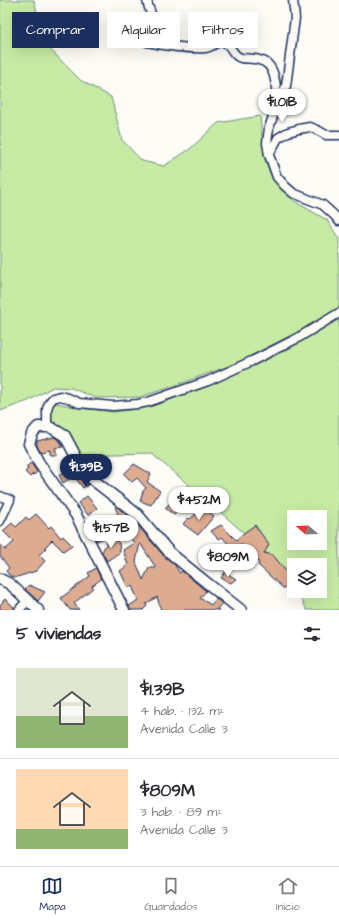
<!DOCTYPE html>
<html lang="es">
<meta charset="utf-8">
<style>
body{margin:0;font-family:"Architects Daughter",sans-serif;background:#f7f7f7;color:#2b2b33;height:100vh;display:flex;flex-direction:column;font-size:15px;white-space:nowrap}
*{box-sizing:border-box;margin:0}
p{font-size:13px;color:#7c7c81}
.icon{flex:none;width:22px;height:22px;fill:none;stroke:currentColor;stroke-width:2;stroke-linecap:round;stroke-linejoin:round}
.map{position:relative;height:610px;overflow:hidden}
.details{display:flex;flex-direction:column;background:#fff;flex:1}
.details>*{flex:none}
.top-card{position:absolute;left:12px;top:12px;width:315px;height:36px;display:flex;gap:8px}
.needle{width:26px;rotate:289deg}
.fabs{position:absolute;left:287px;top:510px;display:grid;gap:8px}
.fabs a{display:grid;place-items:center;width:40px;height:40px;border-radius:0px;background:#fff;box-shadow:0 4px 16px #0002;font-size:20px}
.price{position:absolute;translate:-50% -34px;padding:0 9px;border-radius:14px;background:#fff;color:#222;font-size:13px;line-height:26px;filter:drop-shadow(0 1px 2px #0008)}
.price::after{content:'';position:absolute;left:50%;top:24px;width:12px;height:9px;margin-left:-6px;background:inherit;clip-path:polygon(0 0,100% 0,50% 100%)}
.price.on{background:#1b2f5e;color:#fff}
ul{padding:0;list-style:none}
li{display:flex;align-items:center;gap:12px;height:100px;padding:0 16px}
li+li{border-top:1px solid #e1e1e2}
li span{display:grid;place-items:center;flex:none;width:112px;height:80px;border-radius:0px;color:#555}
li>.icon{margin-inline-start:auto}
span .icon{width:48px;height:48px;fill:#fffc;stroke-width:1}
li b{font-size:17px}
h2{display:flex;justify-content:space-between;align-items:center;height:48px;padding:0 16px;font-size:17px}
.chip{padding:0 14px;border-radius:0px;background:#fff;box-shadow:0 4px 16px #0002;font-size:14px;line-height:36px}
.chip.on{background:#1b2f5e;color:#fff}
.menu{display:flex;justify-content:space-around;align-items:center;height:56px;border-top:1px solid #e1e1e2;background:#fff;font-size:11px;color:#7c7c81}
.menu a{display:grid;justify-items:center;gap:2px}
.menu .on{color:#1b2f5e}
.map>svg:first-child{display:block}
</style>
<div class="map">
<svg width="339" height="610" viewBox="0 0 339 610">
<rect width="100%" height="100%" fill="#fdfcf7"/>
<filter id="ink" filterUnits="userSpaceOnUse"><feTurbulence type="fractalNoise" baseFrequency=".025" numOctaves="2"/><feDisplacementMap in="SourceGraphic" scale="8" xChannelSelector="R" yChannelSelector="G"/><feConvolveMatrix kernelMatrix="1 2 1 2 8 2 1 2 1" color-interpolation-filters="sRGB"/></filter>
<g filter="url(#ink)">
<path fill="#c7eba4" stroke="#718d81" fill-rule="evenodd" d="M0,0h34l10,43 36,37 31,17 11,43 20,21 22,5 26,-17 28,-26 42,-7 4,39 6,18 8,12 16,16 33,19 12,19v69l-36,21 -66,34 -66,24 -31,10 -44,1 -25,-10 -18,-1 -25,14 -28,10z
M339,318v292h-32l-10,-19h23v-26h-26v17l-2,-6 -75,-67 -66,-56 -72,2 -15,-25 -14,-8 1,-16 6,-3 22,5 35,4 35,-5 48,-17 68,-30 56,-30zM294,517h26v26h-26z"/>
<path fill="#ddab90" stroke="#1b2f5e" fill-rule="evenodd" d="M54,437l6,4 3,6 -8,1 2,7h-7v-5l-9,2 -4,-6v-5z
M31,463l6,9 -3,3 -1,-1 -3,3 -5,-5 3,-3 -2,-2z
M134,464l17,10 -4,8 13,9 -9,14 -11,-4 3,-10 3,-3 -9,-10 -5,4 -8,-8z
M74,466l9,14 5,5 -5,3 -9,-12 -11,7 -4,-8 8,-5 1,2z
M181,487l12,8 -6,6 -10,-7z
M87,496l10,12 -9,7 -10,-12z
M170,503l8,8 -4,4 -9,-7z
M116,506l17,14 31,36 10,8 6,9 2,-2 24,20 -6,7 11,7 5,-6 6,4 -5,6 2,1h-58l-4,-13 -11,7 1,2 -4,4h-13l-1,-4 9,-6 -6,-14 -4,2 -8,-17 8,-6 -5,-15 11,-7 -12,-19 -7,-17zM140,543l16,25h-7l-6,12 -7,-18z
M203,508l11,8 -16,19 -15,-11 5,-6 2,1z
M36,514l13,14 2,-2 10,12 2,-2 9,9 -9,6 -11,-11 -7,7 1,1 -7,7 6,6 -9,10 -22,7 -5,-3 -3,-4 3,-3 -9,-12v-12l5,6 9,-8 -11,-11 9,-8 4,4 10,-10 3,3z
M221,525l15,15 9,-8 10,-7 14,20 -5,8 9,2 15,19 4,14h-9l-25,-23 1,-2 -18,-19 -8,5 -11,-12 -4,2 -7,-8z
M104,527l4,9 -11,5 -4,-8z
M109,538l1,2 3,-2 6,5 1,9 -13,9 -5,-9z
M96,568l5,11 -9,7 1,2 -19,15 5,7h-9l-9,-12 29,-22 -2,-3z
M225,572l11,7 -5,4 -10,-5z
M29,585l16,7 -7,9 -13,-12z
M5,599l9,8v3h-14v-5z"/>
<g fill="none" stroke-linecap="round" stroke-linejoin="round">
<defs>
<path id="minor" d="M147,0c1,9 7,16 6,26 -6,4 -13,6 -11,14l5,2c20,4 39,7 59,6 6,-1 11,-7 17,-6 9,2 8,13 18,16 6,1 12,0 18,2 18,3 17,29 18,42
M293,0l2,18 -9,68 -9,19 -8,23 -2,15 2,12 8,22 8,9 8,7 30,12 12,11 4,5
M269,155l9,-17 10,-6 11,-3 11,-2 9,4 7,4h13
M47,427v-18l2,-6 4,-5 7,-2 8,2 11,5 34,3 25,-2 10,-2 60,-21 44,-20 44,-22 43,-26
M0,496l10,4 -10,21
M19,610l9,-10"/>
<path id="tertiary" d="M0,579l10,5 28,26
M124,610l-48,-95 -37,-52 -10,-19 3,-10 6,-7h9l5,1 13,8 17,32 6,8 50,39 31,37 28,23 44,35"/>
</defs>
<use href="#minor" stroke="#1b2f5e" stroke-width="11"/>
<use href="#tertiary" stroke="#1b2f5e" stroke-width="13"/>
<use href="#minor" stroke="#fdfcf7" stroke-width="8"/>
<use href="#tertiary" stroke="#fdfcf7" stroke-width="10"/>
</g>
</g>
</svg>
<div class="fabs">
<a><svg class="needle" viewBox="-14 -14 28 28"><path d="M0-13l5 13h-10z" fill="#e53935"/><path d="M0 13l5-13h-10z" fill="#7c7c81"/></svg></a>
<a><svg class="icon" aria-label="layers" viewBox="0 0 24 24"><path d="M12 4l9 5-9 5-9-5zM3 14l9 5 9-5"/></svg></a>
</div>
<b class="price" style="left:282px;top:123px">$1.01B</b>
<b class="price on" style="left:86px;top:488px">$1.39B</b>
<b class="price" style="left:199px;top:521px">$452M</b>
<b class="price" style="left:111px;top:549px">$1.57B</b>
<b class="price" style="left:228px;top:578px">$809M</b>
<div class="top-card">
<a class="chip on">Comprar</a>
<a class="chip">Alquilar</a>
<a class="chip">Filtros</a>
</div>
</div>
<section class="details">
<h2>5 viviendas<svg class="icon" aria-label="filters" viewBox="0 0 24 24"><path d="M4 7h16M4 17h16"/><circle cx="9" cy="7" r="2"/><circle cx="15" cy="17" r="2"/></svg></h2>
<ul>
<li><span style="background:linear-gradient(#dfe7d0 60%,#8fb573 0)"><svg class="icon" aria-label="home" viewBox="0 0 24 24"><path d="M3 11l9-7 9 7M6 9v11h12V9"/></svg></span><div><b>$1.39B</b><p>4 hab. · 132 m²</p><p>Avenida Calle 3</p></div></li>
<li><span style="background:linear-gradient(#ffd9b3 75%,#8fb573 0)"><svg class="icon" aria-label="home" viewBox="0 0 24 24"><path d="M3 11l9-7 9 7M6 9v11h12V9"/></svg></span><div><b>$809M</b><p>3 hab. · 89 m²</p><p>Avenida Calle 3</p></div></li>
</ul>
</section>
<nav class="menu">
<a class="on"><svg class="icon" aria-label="map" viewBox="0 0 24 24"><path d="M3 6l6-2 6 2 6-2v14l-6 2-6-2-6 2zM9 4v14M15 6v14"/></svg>Mapa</a>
<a><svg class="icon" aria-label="saved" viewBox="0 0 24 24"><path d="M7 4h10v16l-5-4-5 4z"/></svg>Guardados</a>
<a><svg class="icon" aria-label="home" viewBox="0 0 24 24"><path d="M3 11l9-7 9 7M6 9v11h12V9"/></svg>Inicio</a>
</nav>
